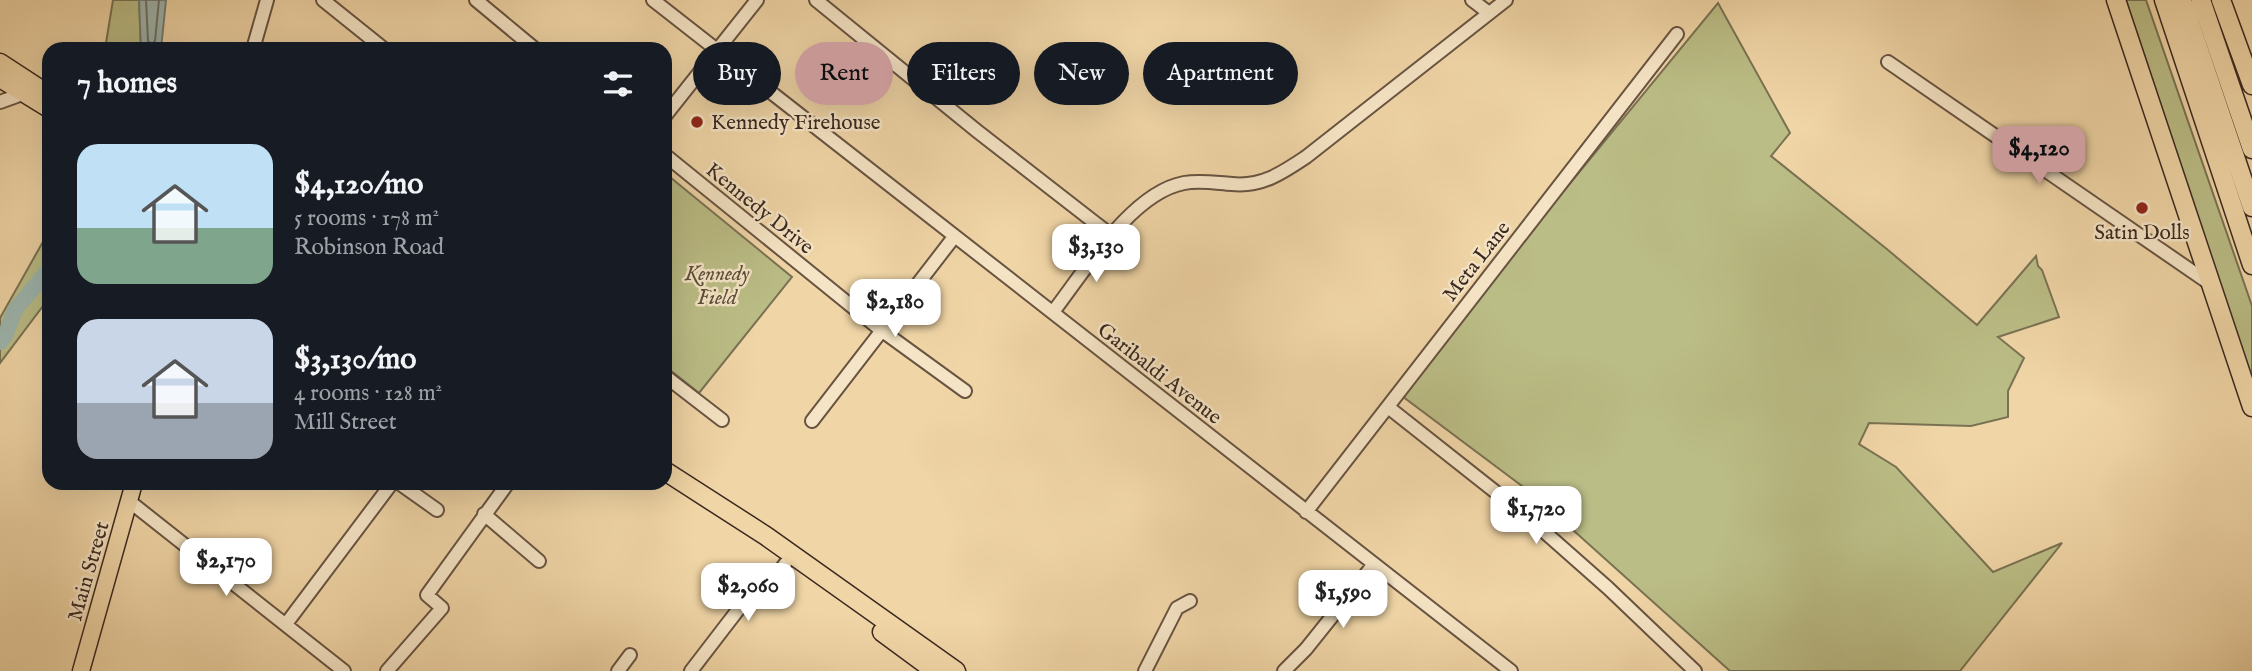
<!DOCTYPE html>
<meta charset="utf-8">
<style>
body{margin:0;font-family:"IM FELL English",serif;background:#20242c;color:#f1f3f6;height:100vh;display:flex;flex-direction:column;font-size:26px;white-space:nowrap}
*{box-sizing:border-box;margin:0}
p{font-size:23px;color:#9ea1a6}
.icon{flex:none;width:38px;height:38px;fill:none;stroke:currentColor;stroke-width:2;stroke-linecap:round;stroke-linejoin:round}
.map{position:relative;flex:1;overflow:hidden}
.details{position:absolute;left:42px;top:42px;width:630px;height:448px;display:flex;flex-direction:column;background:#171b24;border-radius:21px;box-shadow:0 7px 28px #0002}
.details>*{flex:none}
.banner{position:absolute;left:693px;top:42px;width:665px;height:63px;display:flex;gap:14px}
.price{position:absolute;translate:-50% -60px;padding:0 16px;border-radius:14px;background:#fff;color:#222;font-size:23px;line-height:46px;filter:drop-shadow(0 2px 4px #0008)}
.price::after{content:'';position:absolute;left:50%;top:42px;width:21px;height:16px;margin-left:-10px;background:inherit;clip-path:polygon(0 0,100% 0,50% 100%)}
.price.selected{background:#c59692;color:#111}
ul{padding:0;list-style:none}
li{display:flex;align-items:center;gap:21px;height:175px;padding:0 35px}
li span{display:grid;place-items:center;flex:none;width:196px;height:140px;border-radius:21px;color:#555}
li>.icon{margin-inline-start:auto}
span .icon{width:84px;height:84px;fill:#fffc;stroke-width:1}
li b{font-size:30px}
h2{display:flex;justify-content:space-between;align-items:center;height:84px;padding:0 35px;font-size:30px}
.chip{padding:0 24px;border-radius:32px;background:#171b24;box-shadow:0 7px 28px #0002;font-size:24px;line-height:63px}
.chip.selected{background:#c59692;color:#111}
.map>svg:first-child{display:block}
</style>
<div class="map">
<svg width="2252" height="671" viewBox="0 0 2252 671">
<rect width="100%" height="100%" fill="#f0d5a6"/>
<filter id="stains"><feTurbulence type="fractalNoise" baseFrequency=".00286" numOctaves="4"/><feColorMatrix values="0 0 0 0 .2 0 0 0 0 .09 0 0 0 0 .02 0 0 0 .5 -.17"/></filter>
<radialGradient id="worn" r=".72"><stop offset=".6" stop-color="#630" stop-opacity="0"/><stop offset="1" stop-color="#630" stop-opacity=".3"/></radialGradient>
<path fill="#bbbd86" stroke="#7a7253" stroke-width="2" d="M113,0h26l2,49h-36z
M2126,0h20l106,306v75z
M1718,3l72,130 -19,23 117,94 89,75 59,-69 2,10 4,4 17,47 -61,20 26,21 -16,33v26l-37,9 -102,-3 -10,21 37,23 97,105 69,-29 -102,128h-230l-196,-176 -136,-102z
M665,173l127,104 -93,116 -34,-27z
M49,231v67l-49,65v-45z"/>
<path fill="#9db7b0" stroke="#757e76" stroke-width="2" d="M139,0h27l-5,49h-20z"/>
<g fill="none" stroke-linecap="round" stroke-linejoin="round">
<path stroke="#6c7068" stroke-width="2" d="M146,0l2,41 4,3 3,-3 4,-41"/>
<path stroke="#9db7b0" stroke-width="16" d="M0,342l5,-6 10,-26 34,-41"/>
<defs>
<path id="minor" d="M323,0l61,49
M476,0l59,49
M653,0l858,671
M816,0l161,131 135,105
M1472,0l17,13
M253,49l14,-49
M1888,62l321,221
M0,102l25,-9
M665,116l92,-116
M665,155l216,175 84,61
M1053,312c32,-41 78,-119 131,-129 16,-3 32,0 48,1 30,3 50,-11 74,-27l200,-157
M665,376l57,44
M1388,407l143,113 77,68 87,83
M812,421l142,-184
M399,483l38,27
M129,501l215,170
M1306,512l371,-478
M484,514l55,47
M286,624l106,-141
M387,671l55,-63 -15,-13 81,-112
M618,671l12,-16
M691,671l53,-69 16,-4 25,-34
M1145,671l32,-63 13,-7
M1284,671l22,-22 68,-85"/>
<path id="major" d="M81,671l53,-188"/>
<path id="highway" d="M2116,0l136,407
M2164,0l88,265
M2182,0l70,207
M2201,0l51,149
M2221,0l31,85
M0,63l49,32
M0,78l49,30
M665,471l101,65 190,135
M882,632l53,39"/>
</defs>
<use href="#minor" stroke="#685342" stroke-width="16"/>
<use href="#major" stroke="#3a2820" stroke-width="19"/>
<use href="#highway" stroke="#3a2820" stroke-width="21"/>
<use href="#minor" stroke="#f5e4c5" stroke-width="12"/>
<use href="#major" stroke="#f0d5a6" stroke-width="16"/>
<use href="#highway" stroke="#f0d5a6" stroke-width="18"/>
</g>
<g fill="#8f2418" stroke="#f5e4c5" stroke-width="2.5">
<circle cx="697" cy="122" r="7"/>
<circle cx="2142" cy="208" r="7"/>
</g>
<g text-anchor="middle" stroke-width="5" stroke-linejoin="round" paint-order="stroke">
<g font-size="21" fill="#3a2820" stroke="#f5e4c5" text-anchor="start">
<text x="711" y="129">Kennedy Firehouse</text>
<text x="2142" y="239" text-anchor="middle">Satin Dolls</text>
</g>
<g font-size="21" fill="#3a2820" stroke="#f5e4c5">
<text transform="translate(760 208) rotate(39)" y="7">Kennedy Drive</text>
<text transform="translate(1476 261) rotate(-52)" y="7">Meta Lane</text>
<text transform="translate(1160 373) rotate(38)" y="7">Garibaldi Avenue</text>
<text transform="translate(88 571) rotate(-74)" y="7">Main Street</text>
</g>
<g font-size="21" font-style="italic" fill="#5a4d3a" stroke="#f5e4c5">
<text x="717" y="280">Kennedy<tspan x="717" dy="24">Field</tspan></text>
</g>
</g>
<rect width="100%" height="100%" filter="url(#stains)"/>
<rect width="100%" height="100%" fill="url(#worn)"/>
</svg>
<b class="price selected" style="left:2039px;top:186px">$4,120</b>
<b class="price" style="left:1096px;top:284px">$3,130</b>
<b class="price" style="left:895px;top:339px">$2,180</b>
<b class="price" style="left:1536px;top:546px">$1,720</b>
<b class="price" style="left:226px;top:598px">$2,170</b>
<b class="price" style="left:748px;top:623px">$2,060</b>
<b class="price" style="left:1343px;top:630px">$1,590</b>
<div class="banner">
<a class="chip">Buy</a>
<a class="chip selected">Rent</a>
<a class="chip">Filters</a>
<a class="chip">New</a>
<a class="chip">Apartment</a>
</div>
<section class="details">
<h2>7 homes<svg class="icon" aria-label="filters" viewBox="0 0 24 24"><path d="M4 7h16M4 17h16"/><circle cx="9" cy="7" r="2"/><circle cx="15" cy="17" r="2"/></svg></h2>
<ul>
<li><span style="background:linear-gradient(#bfe0f5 60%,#7fa58c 0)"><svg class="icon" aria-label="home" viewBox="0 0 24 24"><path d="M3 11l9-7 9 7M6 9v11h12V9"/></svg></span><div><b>$4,120/mo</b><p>5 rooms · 178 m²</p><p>Robinson Road</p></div></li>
<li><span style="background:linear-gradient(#c9d6e8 60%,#9aa5b1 0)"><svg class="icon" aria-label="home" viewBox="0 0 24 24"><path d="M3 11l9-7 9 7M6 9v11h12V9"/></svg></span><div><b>$3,130/mo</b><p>4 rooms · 128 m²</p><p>Mill Street</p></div></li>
</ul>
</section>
</div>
